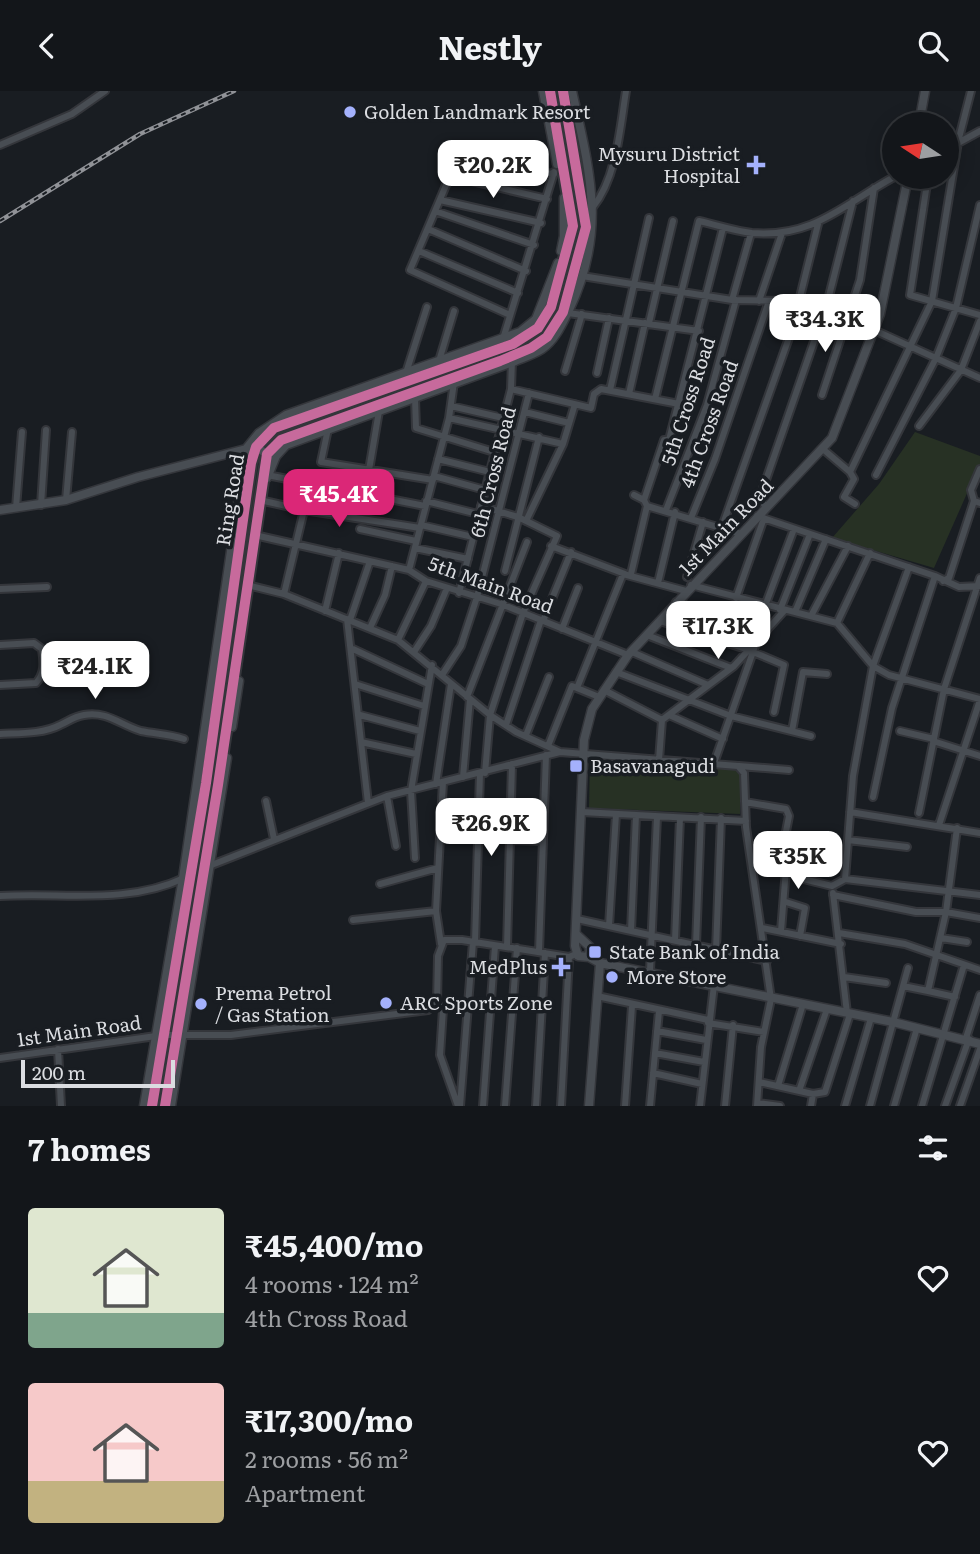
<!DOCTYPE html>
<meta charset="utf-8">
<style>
body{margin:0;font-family:Literata,serif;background:#1c1f23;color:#f1f3f6;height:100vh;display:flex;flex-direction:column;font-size:26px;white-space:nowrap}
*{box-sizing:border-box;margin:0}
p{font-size:23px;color:#9d9fa2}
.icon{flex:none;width:38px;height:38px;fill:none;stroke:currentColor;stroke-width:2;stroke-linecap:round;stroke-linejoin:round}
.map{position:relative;height:1015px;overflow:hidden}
.panel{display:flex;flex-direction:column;background:#13161a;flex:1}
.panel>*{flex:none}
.needle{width:46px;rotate:282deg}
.buttons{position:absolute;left:882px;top:21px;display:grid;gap:14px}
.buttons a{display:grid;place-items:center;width:77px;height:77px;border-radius:50%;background:#13161a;box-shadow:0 4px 18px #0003,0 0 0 2px #323539;font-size:35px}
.scale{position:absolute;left:21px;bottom:18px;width:154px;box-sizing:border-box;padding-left:7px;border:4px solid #dbdde1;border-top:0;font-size:19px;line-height:24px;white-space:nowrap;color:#dbdde1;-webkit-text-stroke:5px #191d22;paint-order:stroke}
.price{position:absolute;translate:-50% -60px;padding:0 16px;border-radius:14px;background:#fff;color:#222;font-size:23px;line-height:46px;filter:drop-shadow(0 2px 4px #0008)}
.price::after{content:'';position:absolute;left:50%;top:42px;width:21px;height:16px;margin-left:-10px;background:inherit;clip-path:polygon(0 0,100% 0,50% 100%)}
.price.current{background:#db2777;color:#fff}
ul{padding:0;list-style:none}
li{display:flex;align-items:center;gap:21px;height:175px;padding:0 28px}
li span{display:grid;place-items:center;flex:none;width:196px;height:140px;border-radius:7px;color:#555}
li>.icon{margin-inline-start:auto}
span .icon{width:84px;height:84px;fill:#fffc;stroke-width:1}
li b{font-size:30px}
h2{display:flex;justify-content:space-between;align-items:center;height:84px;padding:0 28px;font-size:30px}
header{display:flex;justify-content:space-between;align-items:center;height:91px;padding:0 28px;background:#13161a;font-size:32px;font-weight:700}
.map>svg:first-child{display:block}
</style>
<header><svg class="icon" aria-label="back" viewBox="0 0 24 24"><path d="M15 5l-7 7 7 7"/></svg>Nestly<svg class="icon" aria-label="search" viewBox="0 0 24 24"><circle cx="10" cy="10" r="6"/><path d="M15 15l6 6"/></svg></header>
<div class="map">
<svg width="980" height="1015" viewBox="0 0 980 1015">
<rect width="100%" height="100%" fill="#191d22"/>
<path fill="#273124" d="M915,341l65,24v8l-46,104 -102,-30 47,-54z
M590,667l150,12v44l-151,-6z"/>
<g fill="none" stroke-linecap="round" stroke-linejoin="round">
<defs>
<path id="minor" d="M0,54l72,-31 33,-23
M947,58l33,-18
M450,85l97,23
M928,86l-18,118 70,20
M440,109l101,23
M593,116c24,-30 27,-79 33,-116
M435,120l99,34
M428,138l98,42
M419,160l99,42
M582,185l150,24 70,1 78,13
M732,209l19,-67
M759,210l23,-68
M799,210l19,-77
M568,222l131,18
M510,224l-100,-45 48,-113 49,12 47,5
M649,232l24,-102
M874,239l106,48
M503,248l51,-167
M439,270l15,-50
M565,280l17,-57
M597,282l12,-55
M405,285l22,-69
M511,298l80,19 3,-14 7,-5 78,15
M610,299l39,-172
M629,303l16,-71
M822,304l38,-115 14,-92
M415,307l1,30 78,24
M655,308l44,-178c18,4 35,10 53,12 62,5 92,-29 142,-56
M451,315l52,12
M525,321l44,11
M449,327l114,26
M919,335l42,-56 19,-49
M328,338l-7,33 112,18
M824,359l26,22 82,-171 26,-159 13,-51
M438,368l52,13
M369,379l10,-59
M850,381l4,7 -10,18 11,7
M267,384l158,31
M876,384l60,-117 20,-50 24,-103
M434,385l51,14
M634,404l10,5 3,6 94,28
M66,409l6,-68
M644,409l20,-60h5l54,-212
M264,410l40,9 116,18
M426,410l52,13
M974,410l-3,-11 9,-21
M41,414l5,-75
M481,415l37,11 39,19 -34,77 -33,102 -5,58
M16,417l6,-76
M766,417l-6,-11 67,-193 26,-103
M666,419l41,-105 29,-105
M757,425l178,60 24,11 21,-1
M691,427l24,-59 54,-158
M526,430l37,-77 12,-40
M421,434l52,12
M722,436l80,-226
M360,438l56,12
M259,445l150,34 17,11 75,23 127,51
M551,455l74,28
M415,457l53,11
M409,479l40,-152 5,-36
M505,480l34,-134
M631,483l16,-68
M687,486l16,-55
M943,490l6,-3 25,-77 6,2
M658,492l17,-71
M691,494l146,38 36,43 16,9 91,24
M251,495l33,8 114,46 92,75 26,17 44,20
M0,498l47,-2
M459,502l52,-204 1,-29
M284,503l20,-84
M736,507l28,-80
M676,511l89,31
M765,515l29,-77
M780,519l30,-76
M325,520l14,-58
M795,521l31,-73
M811,525l37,-70
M347,528l21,184
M350,529l20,-59
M543,530l28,-69
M660,530l89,29
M837,532l33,-70
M370,537l15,-33 7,-29
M562,538l16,-41
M647,544l84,33
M398,549l28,-59
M0,554l34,-2 8,6c2,14 3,24 -6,34l-36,2
M353,558l75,35
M414,561l17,-26 16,-38
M632,561l76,33
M753,561l31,13 -10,47
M616,581l115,44 80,20
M442,584l19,-29 16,-49 52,-204
M355,593l69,22
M577,597l46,-114 63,17
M604,599l58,30
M467,606l60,-155
M360,624l60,16
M669,624l54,24
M662,629l72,-54 50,-55
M506,634l35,-105
M792,640l11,-59 24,2
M900,640l34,8
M0,643c18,-1 43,0 60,-9 9,-4 13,-8 24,-10 24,-4 36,10 57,16 15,3 28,3 43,8
M526,644l23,-58
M933,650l47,15
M361,651l55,12
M548,655l24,-60 27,11
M659,669l3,-40
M714,672l41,-117
M739,675l50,4
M463,686l7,-78
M436,693l15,-100
M387,705l9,50
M873,706l19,-89 43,-132
M266,710l8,38
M745,711l41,7 3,7 -6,31 3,22 13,9 33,8 13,-7 135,16
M582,721l164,9
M850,721l130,21
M919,722l25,-124 36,-111
M939,734l41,-125
M510,749l33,1
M848,749l59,7
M415,767l-4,-67 21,-126
M209,775l178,-70 173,-44 178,14 6,7 2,54 25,172 -10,48 -4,59
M845,788l8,-103 20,-110 36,-99
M380,793l58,-16
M833,802l14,120
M833,804l83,17h30l34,6
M0,805c61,-4 127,9 184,-18
M786,811l19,6 -5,28
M577,828l190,42
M353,829l83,-9
M609,835l7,-112
M762,837l79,16
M631,840l5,-116
M781,840l5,-62
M839,842l66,11 75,26
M941,847l26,4
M675,849l5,-122
M475,851l5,-169
M441,853l-5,-33 7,-129
M696,854l5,-128
M507,856l5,-183
M716,859l5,-132
M539,861l7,-197
M650,880l7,-154
M844,886l42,6
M903,895l25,5
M597,905l111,24
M955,906l-27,-6 18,-79 11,-84
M708,932l56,9
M657,940l49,9
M966,947l14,-43
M58,958l3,57
M655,962l49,9
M0,967l163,-23h68l197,-25 9,-7
M653,982l49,11
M759,991l54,12 12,-2 25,-78
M778,995l25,-82
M799,1000l28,-82
M758,1012l22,3
M458,1015l-18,-51 3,-46 -6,-6 1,-47 6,-16h18l107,17 7,-3
M460,1015l13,-164
M483,1015l12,-160
M505,1015l12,-158
M536,1015l9,-153
M561,1015l8,-149
M625,1015l7,-100
M650,1015l9,-95
M700,1015l14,-121
M725,1015l8,-81
M811,1015l2,-12
M845,1015l26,-88
M870,1015l38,-138
M894,1015l23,-78
M922,1015l42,-141
M945,1015l24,-67
M960,1015l20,-57"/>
<path id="tertiary" d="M543,0l14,73
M919,33l6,-33
M561,160l3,-15v-38
M267,387l9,-22 10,-11 227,-83c9,-4 20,-7 29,-13 13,-9 20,-25 27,-39 38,-79 21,-138 3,-219
M0,419l66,-10 72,-23 108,-28 10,-2 11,7
M232,636l7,-46
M577,844l13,12 -1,10 -11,-1 -3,-10 9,-206 8,-31 36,-54 204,-217 48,-124 28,-137
M589,866l11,6 293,59 87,22
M144,1015l39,-228 63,-429 13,-16 27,-18 234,-83 16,-13 22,-56
M171,1015l56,-348
M589,1015l11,-143"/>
<path id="trunk" d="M152,1015l54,-323 45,-320 5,-16 18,-19 239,-84 25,-16 13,-21 22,-81 -23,-135
M165,1015l53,-321 49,-331 14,-14 219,-79 31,-13 16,-11 16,-25 23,-85 -23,-136"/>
</defs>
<use href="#minor" stroke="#34363b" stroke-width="10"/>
<use href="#tertiary" stroke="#34363b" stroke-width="11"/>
<use href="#trunk" stroke="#34363b" stroke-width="14"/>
<use href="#minor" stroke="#484d53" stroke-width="6"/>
<use href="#tertiary" stroke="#484d53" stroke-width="8"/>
<use href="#trunk" stroke="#c76a9c" stroke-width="10"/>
<defs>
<path id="rail" d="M0,130l140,-87 94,-43"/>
</defs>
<use href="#rail" stroke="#909297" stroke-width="4.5"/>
<use href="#rail" stroke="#191d22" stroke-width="2" stroke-dasharray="5" stroke-linecap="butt"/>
</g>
<g fill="#a4b1fc" stroke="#191d22" stroke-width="2.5">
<circle cx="350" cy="21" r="7"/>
<path d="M752.5 63.5h7v7h7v7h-7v7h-7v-7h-7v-7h7z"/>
<rect x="569" y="668" width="14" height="14" rx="3.5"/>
<rect x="588" y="854" width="14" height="14" rx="3.5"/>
<path d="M557.5 865.5h7v7h7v7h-7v7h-7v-7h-7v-7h7z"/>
<circle cx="612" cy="886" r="7"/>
<circle cx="386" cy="912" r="7"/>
<circle cx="201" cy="913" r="7"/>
</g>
<g text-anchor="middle" stroke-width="7" stroke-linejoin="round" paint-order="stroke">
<g font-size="19" fill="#dbdde1" stroke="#191d22" text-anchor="start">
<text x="364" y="28">Golden Landmark Resort</text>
<text x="740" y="70" text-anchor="end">Mysuru District<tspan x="740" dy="22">Hospital</tspan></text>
<text x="590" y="682">Basavanagudi</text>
<text x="609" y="868">State Bank of India</text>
<text x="547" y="883" text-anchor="end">MedPlus</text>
<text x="626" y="893">More Store</text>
<text x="215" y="909">Prema Petrol<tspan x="215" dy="22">/ Gas Station</tspan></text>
<text x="400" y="919">ARC Sports Zone</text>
</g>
<g font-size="19" fill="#dbdde1" stroke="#191d22">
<text transform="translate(688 310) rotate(-72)" y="7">5th Cross Road</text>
<text transform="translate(709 333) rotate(-70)" y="7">4th Cross Road</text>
<text transform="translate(493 381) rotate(-76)" y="7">6th Cross Road</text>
<text transform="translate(230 409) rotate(-81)" y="7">Ring Road</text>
<text transform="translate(726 436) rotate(-46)" y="7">1st Main Road</text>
<text transform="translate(491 494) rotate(20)" y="7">5th Main Road</text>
<text transform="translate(79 940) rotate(-8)" y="7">1st Main Road</text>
</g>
</g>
</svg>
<div class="buttons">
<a><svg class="needle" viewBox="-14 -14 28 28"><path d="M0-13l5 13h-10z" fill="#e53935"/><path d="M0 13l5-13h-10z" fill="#9d9fa2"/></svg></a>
</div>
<div class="scale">200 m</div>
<b class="price" style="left:493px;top:109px">₹20.2K</b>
<b class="price" style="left:825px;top:263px">₹34.3K</b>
<b class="price current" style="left:339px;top:438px">₹45.4K</b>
<b class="price" style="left:718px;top:570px">₹17.3K</b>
<b class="price" style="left:95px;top:610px">₹24.1K</b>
<b class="price" style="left:491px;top:767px">₹26.9K</b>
<b class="price" style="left:798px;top:800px">₹35K</b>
</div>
<section class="panel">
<h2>7 homes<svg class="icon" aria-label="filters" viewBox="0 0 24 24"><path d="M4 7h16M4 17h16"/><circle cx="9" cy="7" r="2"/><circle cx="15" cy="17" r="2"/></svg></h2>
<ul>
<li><span style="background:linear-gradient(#dfe7d0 75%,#7fa58c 0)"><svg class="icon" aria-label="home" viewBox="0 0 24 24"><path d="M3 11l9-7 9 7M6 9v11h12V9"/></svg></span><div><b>₹45,400/mo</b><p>4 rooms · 124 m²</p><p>4th Cross Road</p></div><svg class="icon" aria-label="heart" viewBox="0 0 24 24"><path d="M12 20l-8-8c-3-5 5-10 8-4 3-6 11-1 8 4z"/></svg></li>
<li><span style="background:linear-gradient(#f6c9c9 70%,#c2b280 0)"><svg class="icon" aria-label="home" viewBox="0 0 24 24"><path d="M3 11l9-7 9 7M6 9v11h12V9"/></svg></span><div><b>₹17,300/mo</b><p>2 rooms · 56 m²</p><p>Apartment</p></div><svg class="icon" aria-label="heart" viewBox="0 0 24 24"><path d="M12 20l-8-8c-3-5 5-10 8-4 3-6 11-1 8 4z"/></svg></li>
</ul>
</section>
